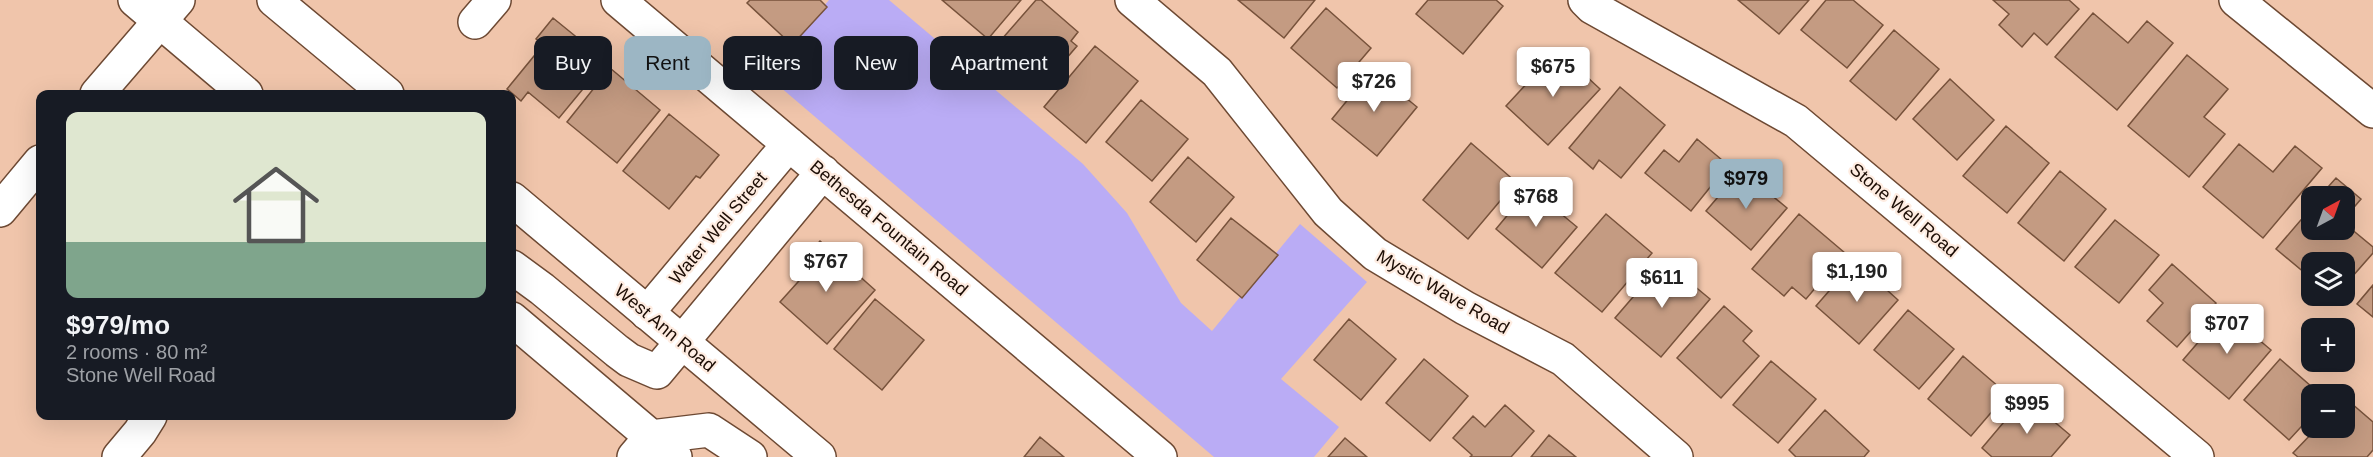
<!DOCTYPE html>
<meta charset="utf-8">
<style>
body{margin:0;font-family:Arial,sans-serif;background:#20242c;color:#f1f3f6;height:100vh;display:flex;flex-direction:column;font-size:22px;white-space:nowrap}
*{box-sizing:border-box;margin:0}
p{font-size:20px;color:#9ea1a6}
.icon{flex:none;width:33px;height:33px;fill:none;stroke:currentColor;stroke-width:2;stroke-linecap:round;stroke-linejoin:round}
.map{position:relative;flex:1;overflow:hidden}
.side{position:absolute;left:36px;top:90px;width:480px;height:330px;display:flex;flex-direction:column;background:#171b24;border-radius:12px;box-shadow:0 6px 24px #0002}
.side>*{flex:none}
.top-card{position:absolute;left:534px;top:36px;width:570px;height:54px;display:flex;gap:12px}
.needle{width:39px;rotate:41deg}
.buttons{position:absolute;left:2301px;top:186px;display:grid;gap:12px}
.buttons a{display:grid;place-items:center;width:54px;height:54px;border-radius:12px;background:#171b24;box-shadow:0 6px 24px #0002;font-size:30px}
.price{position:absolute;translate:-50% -51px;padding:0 14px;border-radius:6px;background:#fff;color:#222;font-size:20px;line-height:39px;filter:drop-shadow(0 2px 3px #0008)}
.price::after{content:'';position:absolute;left:50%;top:36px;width:18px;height:14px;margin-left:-9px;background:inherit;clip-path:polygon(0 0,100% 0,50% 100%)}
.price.active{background:#9cb6c4;color:#111}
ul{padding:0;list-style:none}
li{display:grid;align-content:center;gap:12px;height:318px;padding:0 30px}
li span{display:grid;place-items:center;height:186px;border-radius:12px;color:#555}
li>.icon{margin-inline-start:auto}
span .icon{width:108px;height:108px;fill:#fffc;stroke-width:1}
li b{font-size:26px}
.chip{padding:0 21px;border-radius:12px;background:#171b24;box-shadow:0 6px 24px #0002;font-size:21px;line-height:54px}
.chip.active{background:#9cb6c4;color:#111}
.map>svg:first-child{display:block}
</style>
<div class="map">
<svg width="2373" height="457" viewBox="0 0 2373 457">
<rect width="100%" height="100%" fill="#f0c5ab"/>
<path fill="#baacf5" d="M829,0h60l194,164 44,49 54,90 31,28 88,-107 67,58 -86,97 58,48 -25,30h-100l-448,-382z"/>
<path fill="#c49b82" stroke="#77523b" stroke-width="1.5" d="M750,0h70l7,7 -35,38 -45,-42z
M942,0h79l-33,39z
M1036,0h5l37,32 -7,9 6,5 -35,41 -47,-40z
M1238,0h77l-31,38z
M1428,0h68l7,6 -40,48 -47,-40z
M1738,0h71l-30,34z
M1826,0h27l30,25 -36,43 -46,-38z
M1993,0h76l10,9 -32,36 -13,-12 -12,14 -23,-22 10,-11z
M1326,8l45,40 -34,40 -46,-40z
M2093,13l35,30 19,-22 26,22 -56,67 -62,-53z
M553,18l53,43 -47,57 -31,-26 -7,9 -14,-12 36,-44 -7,-6z
M1894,30l45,39 -43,51 -46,-39z
M1095,46l43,35 -52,62 -42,-36z
M1558,50l42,39 -52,56 -42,-39z
M2187,55l41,34 -24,28 21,17 -36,43 -61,-51z
M610,68l50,42 -43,53 -50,-41z
M1372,70l45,37 -40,49 -45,-37z
M1950,79l44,41 -37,40 -44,-41z
M1620,87l45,38 -44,53 -22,-18 -6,9 -24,-21z
M1141,100l47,39 -36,42 -46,-39z
M669,114l50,41 -19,23 -4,-2 -27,33 -46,-38z
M2006,126l43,37 -42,50 -44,-37z
M1697,139l31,26 -37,46 -46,-38 19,-23 15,12z
M1471,143l45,39 -48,57 -45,-39z
M2239,144l34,28 22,-26 27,22 -59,70 -60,-51z
M1188,157l46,40 -38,45 -46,-40z
M1741,170l46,38 -36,42 -45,-39z
M2060,171l46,38 -42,52 -46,-38z
M2336,178l25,21 -17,20v-23h-24z
M1530,188l47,39 -35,41 -46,-39z
M2312,207v23h32v-7l29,24v6l-29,33v-24h-32v17l-36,-30z
M1606,214l46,39 -50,59 -47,-39z
M1799,214l46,39 -39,46 -14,-12 -8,9 -32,-27z
M1231,218l47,37 -36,43 -45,-38z
M2115,220l44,35 -40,48 -44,-36z
M820,241l55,49 -48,54 -47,-42 26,-29 -8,-7z
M1664,261l46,38 -49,58 -46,-39z
M1855,261l43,39 -39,44 -43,-38z
M2172,264l44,39 -39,44 -30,-26 16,-18 -14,-13z
M2373,285v32l-16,-13z
M875,299l49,41 -42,50 -48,-41z
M1724,306l28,25 -9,10 16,15 -38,42 -44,-40z
M1908,310l46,39 -35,40 -45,-39z
M2225,311l46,39 -42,49 -46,-39z
M1349,319l47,40 -35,41 -47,-40z
M1963,356l44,38 -36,42 -43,-37z
M1424,359l44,37 -38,45 -44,-38z
M2280,359l40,35h-8v21l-23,25 -45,-40z
M1771,361l45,38 -38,44 -45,-38z
M2025,397l45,38 -19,22h-59l-10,-9z
M2344,397l29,25v28l-6,7h-69l-5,-4 24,-25h27z
M1505,405l29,26 -23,26h-41l2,-2 -19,-17 20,-22 12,11z
M1825,410l44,41 -5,6h-68l-7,-7z
M1549,435l27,22h-45z
M1040,437l24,20h-40z
M1345,438l22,19h-39z"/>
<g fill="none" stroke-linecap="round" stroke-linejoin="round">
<defs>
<path id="minor" d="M618,0l542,457
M1132,0l85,72 111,140 47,42 90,54 98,51 113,98
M1585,0l7,7 204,114 401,336
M2236,0l137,111
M475,22l19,-22
M97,94l81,-94
M0,210l40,-48
M647,313l142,-169
M682,342l141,-170
M119,457l21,-25 10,-16
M634,457l17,-20"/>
<path id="major" d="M135,0l111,94
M274,0l113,94
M512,199l307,258
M512,267l30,22 75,62 12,9 28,12 25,-30
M512,319l163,138
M651,437l58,-7 41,27"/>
</defs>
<use href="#minor" stroke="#6d4933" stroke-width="36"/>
<use href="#major" stroke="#6d4933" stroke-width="36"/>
<use href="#minor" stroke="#fff" stroke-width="33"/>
<use href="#major" stroke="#fff" stroke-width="33"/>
</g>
<g text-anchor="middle" stroke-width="4.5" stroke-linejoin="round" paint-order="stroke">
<g font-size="18" fill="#1c0d05" stroke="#feece1">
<text transform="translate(1904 210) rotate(40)" y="6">Stone Well Road</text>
<text transform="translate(718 228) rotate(-50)" y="6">Water Well Street</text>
<text transform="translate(889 228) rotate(40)" y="6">Bethesda Fountain Road</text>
<text transform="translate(1443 292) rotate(30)" y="6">Mystic Wave Road</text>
<text transform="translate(665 328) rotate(40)" y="6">West Ann Road</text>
</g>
</g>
</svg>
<div class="buttons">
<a><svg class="needle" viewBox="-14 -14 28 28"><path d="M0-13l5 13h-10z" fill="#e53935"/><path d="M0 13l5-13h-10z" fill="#9ea1a6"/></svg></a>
<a><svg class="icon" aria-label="layers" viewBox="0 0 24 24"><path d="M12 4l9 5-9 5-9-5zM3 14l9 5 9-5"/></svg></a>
<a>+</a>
<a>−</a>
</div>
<b class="price" style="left:1553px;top:98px">$675</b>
<b class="price" style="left:1374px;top:113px">$726</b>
<b class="price active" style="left:1746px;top:210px">$979</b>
<b class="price" style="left:1536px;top:228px">$768</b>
<b class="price" style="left:826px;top:293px">$767</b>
<b class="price" style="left:1857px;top:303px">$1,190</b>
<b class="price" style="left:1662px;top:309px">$611</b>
<b class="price" style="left:2227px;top:355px">$707</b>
<b class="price" style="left:2027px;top:435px">$995</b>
<div class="top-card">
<a class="chip">Buy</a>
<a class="chip active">Rent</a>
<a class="chip">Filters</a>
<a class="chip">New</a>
<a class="chip">Apartment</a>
</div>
<section class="side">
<ul>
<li><span style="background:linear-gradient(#dfe7d0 70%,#7fa58c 0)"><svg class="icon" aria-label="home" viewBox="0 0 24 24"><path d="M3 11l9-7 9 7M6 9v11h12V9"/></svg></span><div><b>$979/mo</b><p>2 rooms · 80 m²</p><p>Stone Well Road</p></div></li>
</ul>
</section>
</div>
